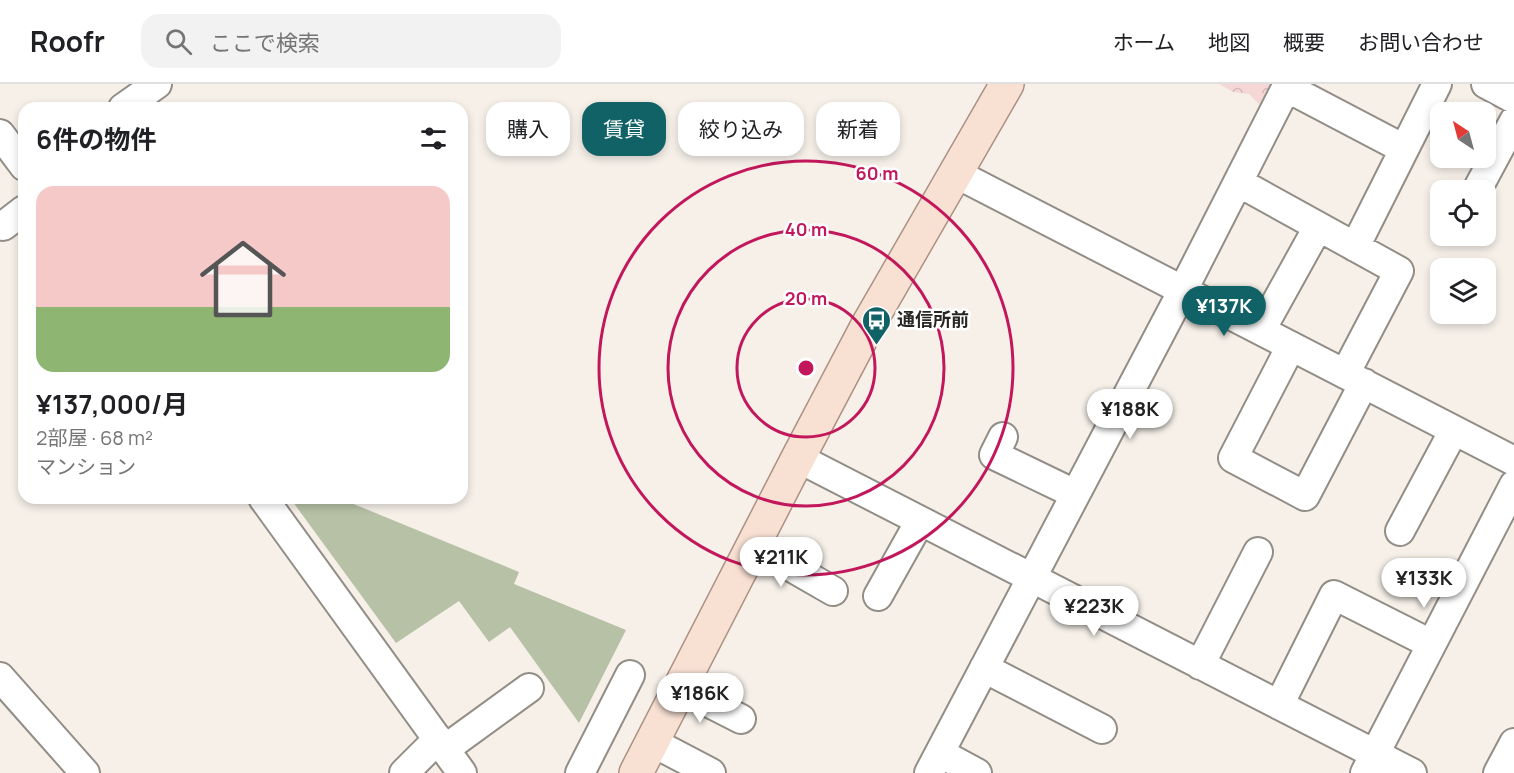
<!DOCTYPE html>
<html lang="ja">
<meta charset="utf-8">
<style>
body{margin:0;font-family:Manrope,"Noto Sans JP",sans-serif;background:#f2f2f2;color:#202124;height:100vh;display:flex;flex-direction:column;font-size:22px;white-space:nowrap}
*{box-sizing:border-box;margin:0}
p{font-size:20px;color:#757577}
.icon{flex:none;width:33px;height:33px;fill:none;stroke:currentColor;stroke-width:2;stroke-linecap:round;stroke-linejoin:round}
.map{position:relative;flex:1;overflow:hidden}
.details{position:absolute;left:18px;top:18px;width:450px;height:402px;display:flex;flex-direction:column;background:#fff;border-radius:18px;box-shadow:0 3px 9px #0003}
.details>*{flex:none}
.hud{position:absolute;left:486px;top:18px;width:570px;height:54px;display:flex;gap:12px}
.needle{width:39px;rotate:324deg}
.buttons{position:absolute;left:1430px;top:18px;display:grid;gap:12px}
.buttons a{display:grid;place-items:center;width:66px;height:66px;border-radius:12px;background:#fff;box-shadow:0 3px 9px #0003;font-size:30px}
.price{position:absolute;translate:-50% -51px;padding:0 14px;border-radius:21px;background:#fff;color:#222;font-size:20px;line-height:39px;filter:drop-shadow(0 2px 3px #0008)}
.price::after{content:'';position:absolute;left:50%;top:36px;width:18px;height:14px;margin-left:-9px;background:inherit;clip-path:polygon(0 0,100% 0,50% 100%)}
.price.on{background:#116266;color:#fff}
ul{padding:0;list-style:none}
li{display:grid;align-content:center;gap:12px;height:318px;padding:0 18px}
li span{display:grid;place-items:center;height:186px;border-radius:18px;color:#555}
li>.icon{margin-inline-start:auto}
span .icon{width:108px;height:108px;fill:#fffc;stroke-width:1}
li b{font-size:26px}
h2{display:flex;justify-content:space-between;align-items:center;height:72px;padding:0 18px;font-size:26px}
.tag{padding:0 21px;border-radius:18px;background:#fff;box-shadow:0 3px 9px #0003;font-size:21px;line-height:54px}
.tag.on{background:#116266;color:#fff}
header{display:flex;align-items:center;gap:36px;box-sizing:border-box;height:84px;padding:0 30px;background:#fff;border-bottom:2px solid #e0e0e0}
header strong{font-size:28px}
nav{display:flex;gap:33px;margin-inline-start:auto;font-size:21px}
.search{width:420px;height:54px;background:#f2f2f2;display:flex;align-items:center;gap:15px;box-sizing:border-box;padding:0 21px;border-radius:18px;color:#757577;font-size:22px}
.map>svg:first-child{display:block}
</style>
<header>
<strong>Roofr</strong>
<div class="search"><svg class="icon" aria-label="search" viewBox="0 0 24 24"><circle cx="10" cy="10" r="6"/><path d="M15 15l6 6"/></svg>ここで検索</div>
<nav><a>ホーム</a><a>地図</a><a>概要</a><a>お問い合わせ</a></nav>
</header>
<div class="map">
<svg width="1514" height="689" viewBox="0 0 1514 689">
<defs>
<pattern id="forest-crowns" width="20" height="18" patternUnits="userSpaceOnUse" patternTransform="scale(1.5)"><rect width="20" height="18" fill="#f5d7d5"/><path d="M2 6a3 3 0 1 1 6 0M12 15a3 3 0 1 1 6 0" fill="none" stroke="#d2b8b7"/></pattern>
</defs>
<rect width="100%" height="100%" fill="#f6f0e9"/>
<path fill="url(#forest-crowns)" d="M1219,0h64l-22,22 -12,-12 -16,-2z"/>
<path fill="#b6c1a5" d="M290,414h49l180,74 -5,12 112,46 -47,93 -69,-96 -21,15 -30,-41 -63,42z"/>
<g fill="none" stroke-linecap="round" stroke-linejoin="round">
<defs>
<path id="minor" d="M1486,0l28,15
M1286,3l118,62
M123,24l34,-24
M0,50l24,32
M955,89l559,288
M1238,98l161,89 -54,103
M1477,106l37,-69
M3,142l21,-16
M1355,163l82,-163
M1261,246l57,-103
M1291,262l-58,112 72,38 59,-113
M1003,353l-9,18 81,39
M798,374l614,315
M263,414l199,275
M1400,447l54,-101
M753,461l80,46
M878,512l42,-75
M1200,581l58,-113
M984,584l118,61
M0,593l85,96
M680,604l61,31
M1279,621l55,-110 97,49
M652,658l59,31
M445,665l84,-61
M940,669l37,20
M404,689l34,-34
M580,689l50,-98
M929,689l254,-483 105,-206
M1365,689l149,-288
M1498,689l16,-30"/>
<path id="major" d="M636,689l162,-315 70,-133 139,-241"/>
</defs>
<use href="#minor" stroke="#928d86" stroke-width="32"/>
<use href="#major" stroke="#ac9183" stroke-width="36"/>
<use href="#minor" stroke="#fff" stroke-width="28"/>
<use href="#major" stroke="#f8e0d3" stroke-width="33"/>
</g>
<g fill="none" stroke="#c2185b" stroke-width="3">
<circle cx="806" cy="284" r="69"/>
<circle cx="806" cy="284" r="138"/>
<circle cx="806" cy="284" r="207"/>
</g>
<defs>
<symbol id="bus-pin" viewBox="-11 -11 22 30"><path d="M0 17L-7.5 6A9.5 9.5 0 1 1 7.5 6Z" fill="#116266" stroke="#fff"/><path d="M-5-6H5V4H4V6H2V4H-2V6H-4V4H-5ZM-3.5-4V0h7V-4ZM-3.5 1.2v1.5H-2V1.2ZM2 1.2v1.5H3.5V1.2Z" fill="#fff"/></symbol>
</defs>
<g fill-rule="evenodd">
<use href="#bus-pin" x="860" y="220" width="33" height="45"/>
</g>
<g text-anchor="middle" stroke-width="5" stroke-linejoin="round" paint-order="stroke">
<g font-size="18" font-weight="bold" fill="#282623" stroke="#fff" text-anchor="start">
<text x="897" y="242">通信所前</text>
</g>
</g>
<circle cx="806" cy="284" r="9" fill="#c2185b" stroke="#fff" stroke-width="3"/>
<g font-size="18" text-anchor="middle" font-weight="bold" fill="#c2185b" stroke="#fff" stroke-width="5" stroke-linejoin="round" paint-order="stroke">
<text x="877" y="96">60 m</text>
<text x="806" y="152">40 m</text>
<text x="806" y="221">20 m</text>
</g>
</svg>
<div class="buttons">
<a><svg class="needle" viewBox="-14 -14 28 28"><path d="M0-13l5 13h-10z" fill="#e53935"/><path d="M0 13l5-13h-10z" fill="#757577"/></svg></a>
<a><svg class="icon" aria-label="locate" viewBox="0 0 24 24"><circle cx="12" cy="12" r="6"/><path d="M12 2v4M12 18v4M2 12h4M18 12h4"/></svg></a>
<a><svg class="icon" aria-label="layers" viewBox="0 0 24 24"><path d="M12 4l9 5-9 5-9-5zM3 14l9 5 9-5"/></svg></a>
</div>
<b class="price on" style="left:1224px;top:253px">¥137K</b>
<b class="price" style="left:1130px;top:356px">¥188K</b>
<b class="price" style="left:781px;top:504px">¥211K</b>
<b class="price" style="left:1424px;top:525px">¥133K</b>
<b class="price" style="left:1094px;top:553px">¥223K</b>
<b class="price" style="left:700px;top:640px">¥186K</b>
<div class="hud">
<a class="tag">購入</a>
<a class="tag on">賃貸</a>
<a class="tag">絞り込み</a>
<a class="tag">新着</a>
</div>
<section class="details">
<h2>6件の物件<svg class="icon" aria-label="filters" viewBox="0 0 24 24"><path d="M4 7h16M4 17h16"/><circle cx="9" cy="7" r="2"/><circle cx="15" cy="17" r="2"/></svg></h2>
<ul>
<li><span style="background:linear-gradient(#f6c9c9 65%,#8fb573 0)"><svg class="icon" aria-label="home" viewBox="0 0 24 24"><path d="M3 11l9-7 9 7M6 9v11h12V9"/></svg></span><div><b>¥137,000/月</b><p>2部屋 · 68 m²</p><p>マンション</p></div></li>
</ul>
</section>
</div>
